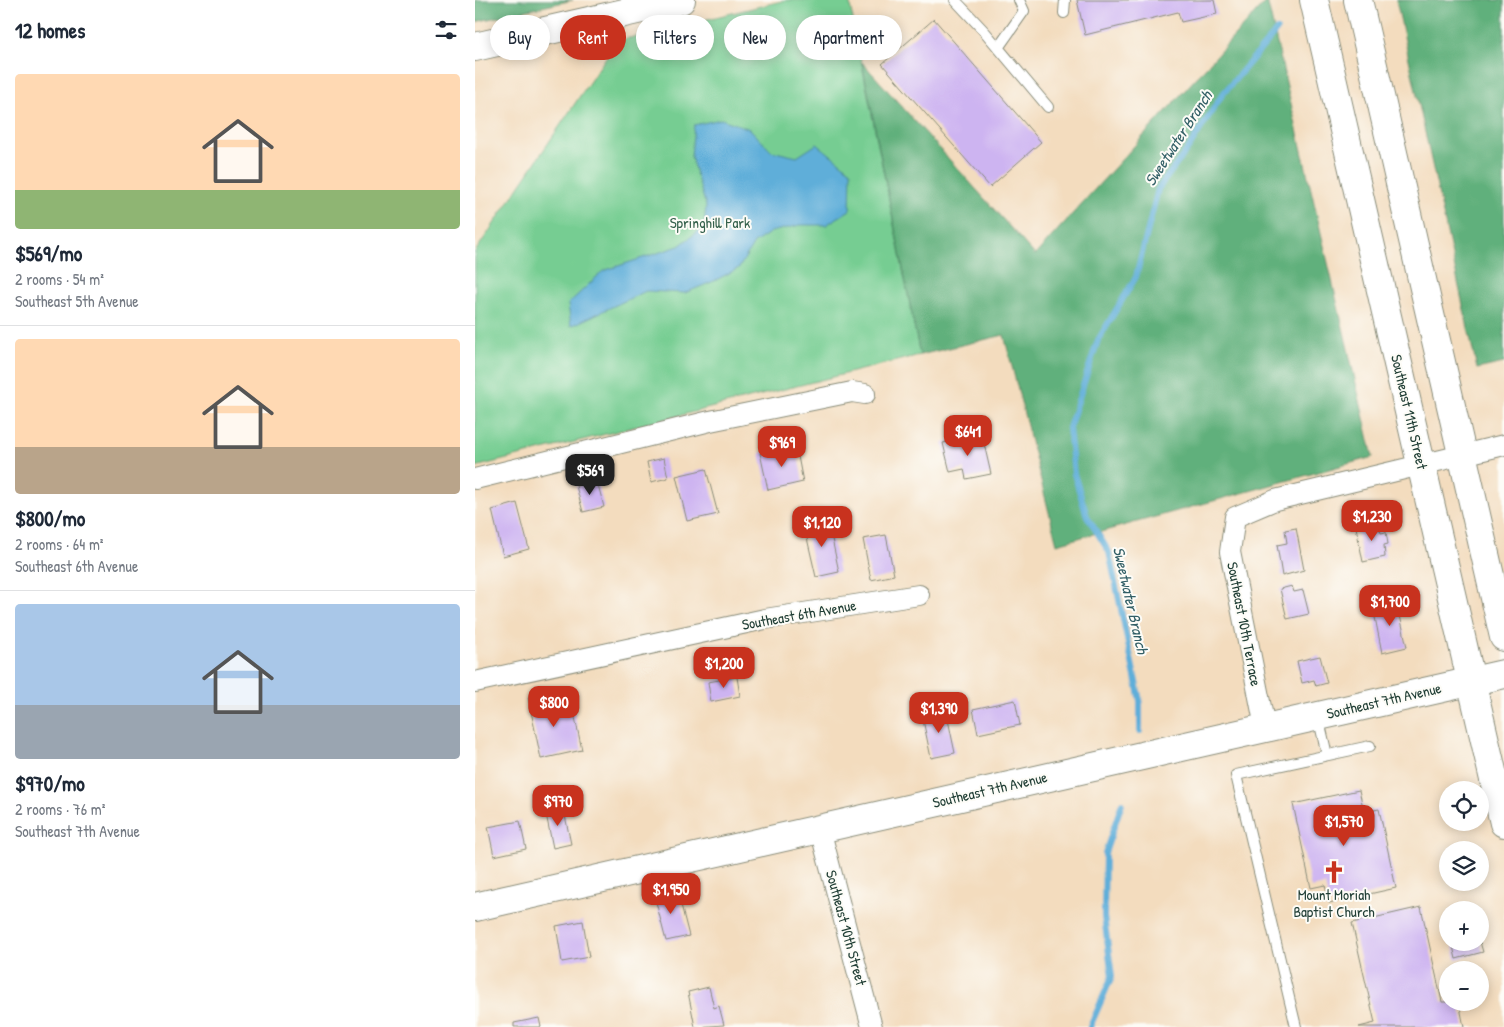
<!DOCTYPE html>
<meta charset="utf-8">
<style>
body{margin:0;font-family:"Patrick Hand",sans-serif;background:#f6f6f7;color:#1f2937;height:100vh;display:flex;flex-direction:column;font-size:19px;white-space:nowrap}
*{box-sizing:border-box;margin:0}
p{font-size:16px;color:#747a83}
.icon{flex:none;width:28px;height:28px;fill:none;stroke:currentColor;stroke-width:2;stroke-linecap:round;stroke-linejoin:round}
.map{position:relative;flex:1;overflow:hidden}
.side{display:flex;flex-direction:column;background:#fff;width:475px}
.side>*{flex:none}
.hud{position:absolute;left:15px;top:15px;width:475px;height:45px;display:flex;gap:10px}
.buttons{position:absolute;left:964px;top:781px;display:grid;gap:10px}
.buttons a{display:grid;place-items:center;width:50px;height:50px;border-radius:50%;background:#fff;box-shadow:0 2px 12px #0003;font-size:25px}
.price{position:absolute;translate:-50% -42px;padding:0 11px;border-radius:10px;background:#c8321e;color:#fff;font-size:16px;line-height:32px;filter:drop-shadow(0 1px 2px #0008)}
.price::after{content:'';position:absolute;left:50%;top:30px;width:15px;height:11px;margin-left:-8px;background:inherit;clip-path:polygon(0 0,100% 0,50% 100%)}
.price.on{background:#222;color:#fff}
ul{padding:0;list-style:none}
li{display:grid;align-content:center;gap:10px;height:265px;padding:0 15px}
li+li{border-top:1px solid #e0e1e3}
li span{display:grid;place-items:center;height:155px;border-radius:5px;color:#555}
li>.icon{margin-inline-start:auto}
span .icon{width:90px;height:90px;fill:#fffc;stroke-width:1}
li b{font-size:21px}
h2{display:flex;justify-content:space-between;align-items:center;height:60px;padding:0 15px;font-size:21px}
.chip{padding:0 18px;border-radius:22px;background:#fff;box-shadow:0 2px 12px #0003;font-size:18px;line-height:45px}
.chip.on{background:#c8321e;color:#fff}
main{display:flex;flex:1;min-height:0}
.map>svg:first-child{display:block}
</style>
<main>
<section class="side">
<h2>12 homes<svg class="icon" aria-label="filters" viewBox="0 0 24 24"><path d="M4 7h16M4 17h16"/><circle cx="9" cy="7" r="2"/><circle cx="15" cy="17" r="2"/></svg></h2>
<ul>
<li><span style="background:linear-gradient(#ffd9b3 75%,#8fb573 0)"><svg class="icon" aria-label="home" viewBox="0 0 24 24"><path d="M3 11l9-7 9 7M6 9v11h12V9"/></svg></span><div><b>$569/mo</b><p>2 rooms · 54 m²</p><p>Southeast 5th Avenue</p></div></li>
<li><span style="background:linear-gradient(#ffd9b3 70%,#b9a48a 0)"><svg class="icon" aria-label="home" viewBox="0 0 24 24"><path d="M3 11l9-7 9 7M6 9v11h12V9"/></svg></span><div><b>$800/mo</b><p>2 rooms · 64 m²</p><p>Southeast 6th Avenue</p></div></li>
<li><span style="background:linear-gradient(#a9c7e8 65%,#9aa5b1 0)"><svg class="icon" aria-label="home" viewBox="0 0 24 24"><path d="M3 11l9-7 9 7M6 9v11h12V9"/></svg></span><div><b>$970/mo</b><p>2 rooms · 76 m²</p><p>Southeast 7th Avenue</p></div></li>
</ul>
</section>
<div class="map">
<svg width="1029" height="1027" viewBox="0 0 1029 1027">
<rect width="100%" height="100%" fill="#fdfcf7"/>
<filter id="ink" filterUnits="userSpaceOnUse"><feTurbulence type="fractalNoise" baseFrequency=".02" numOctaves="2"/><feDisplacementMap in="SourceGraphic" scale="10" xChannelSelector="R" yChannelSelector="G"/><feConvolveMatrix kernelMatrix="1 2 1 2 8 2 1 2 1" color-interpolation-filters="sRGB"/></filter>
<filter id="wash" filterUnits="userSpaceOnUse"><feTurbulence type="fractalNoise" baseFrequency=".0096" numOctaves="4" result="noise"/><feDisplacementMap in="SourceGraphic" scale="20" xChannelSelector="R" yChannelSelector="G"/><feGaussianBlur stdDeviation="1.12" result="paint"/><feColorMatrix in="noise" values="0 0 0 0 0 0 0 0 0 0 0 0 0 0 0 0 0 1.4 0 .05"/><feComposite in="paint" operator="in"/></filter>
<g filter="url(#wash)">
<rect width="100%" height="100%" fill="#f3dcbe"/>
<path fill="#76cd92" stroke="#4a8563" d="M311,0h63l71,355 -445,112v-215l142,-211z"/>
<path fill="#60b07c" stroke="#407658" d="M0,0h98l-98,22z
M792,0l106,457 -316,87 -53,-209 -84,20 -58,-293 173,193z
M921,0h108v363l-27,6z"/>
<path fill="#5eaed9" stroke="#3e7686" d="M246,119l29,10 21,22 26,6 20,-13 34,27 -1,39 -24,15h-26l-29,7 -17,11 -15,25 -25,13 -29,12 -39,-2 -75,35 -3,-22 35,-33 76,-25 25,-19 2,-21 -15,-49 3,-32z"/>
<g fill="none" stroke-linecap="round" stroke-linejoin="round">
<path stroke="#5eaed9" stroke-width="6" d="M665,731v-30l-31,-149 -22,-36 -13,-42 -5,-46 29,-88 38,-63 22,-88 32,-43 32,-51 55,-65
M615,1027l22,-51 -8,-59 1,-64 17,-50"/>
</g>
<g id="blocks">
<path fill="#cdb4f1" d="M602,0h137l3,14 -36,8 -3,-10 -93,23z
M459,19l107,123 -51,45 -108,-123z
M507,435l9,39 -25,5 -2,-10 -14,3 -7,-29z
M321,446l7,36 -35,8 -8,-37z
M189,458l4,20 -17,4 -4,-20z
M231,469l12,45 -31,7 -11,-45z
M122,481l7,26 -21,5 -7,-26z
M42,503l12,46 -26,7 -11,-46z
M353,520l11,52 -23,5 -12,-52z
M903,522l3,11 5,-1 2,12 -4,1 1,12 -22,5 -7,-35z
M821,528l8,42 -22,6 -5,-31 10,-2 -2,-13z
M411,535l8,40 -23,5 -8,-41z
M817,586l2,6 9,-2 6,24 -22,5 -7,-30z
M922,602l10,45 -25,6 -9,-46z
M845,656l7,27 -11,3 -2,-6 -12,3 -5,-22z
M262,677l3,19 -29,6 -3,-20z
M74,692l4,21 20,-5 9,42 -41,9 -13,-62z
M540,700l5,25 -42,9 -5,-25z
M471,710l9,43 -24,5 -9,-43z
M884,790l5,22 15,-3 17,79 -67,15 -4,-18 -14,3 -18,-84z
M88,806l8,38 -18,4 -8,-39z
M45,821l6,28 -32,7 -6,-29z
M202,889l12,47 -23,5 -12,-47z
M946,907l21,95h17l5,25h-105l16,-4 -23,-100z
M108,921l6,36 -27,5 -6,-36z
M977,942h28l3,10 -27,7z
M234,987l5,21 5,-2 5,19 -29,2 -7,-35z
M64,1018l2,9h-27v-4z"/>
</g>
</g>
<g filter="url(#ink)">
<use href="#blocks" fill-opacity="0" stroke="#898c79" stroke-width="1"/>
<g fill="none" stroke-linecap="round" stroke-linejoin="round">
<defs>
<path id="lane" d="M480,0l30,32 63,75
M589,13l1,-13
M523,48l26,-37 -5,-11
M843,716l9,39
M821,1027l-60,-252 134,-29"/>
<path id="street" d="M0,479l235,-58 142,-29 13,2
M0,682l290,-63 154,-24
M790,727l-35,-175 5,-35 40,-17 229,-55
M345,829l52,198"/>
<path id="secondary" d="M0,47l206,-47
M0,907l1029,-233"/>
<path id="highway" d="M839,0l190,823
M883,0l146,637"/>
</defs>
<use href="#lane" stroke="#898c79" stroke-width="12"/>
<use href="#street" stroke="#898c79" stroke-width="22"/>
<use href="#secondary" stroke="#898c79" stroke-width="30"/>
<use href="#highway" stroke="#898c79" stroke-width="30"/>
<use href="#lane" stroke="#fff" stroke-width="10"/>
<use href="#street" stroke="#fff" stroke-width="20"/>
<use href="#secondary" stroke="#fff" stroke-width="28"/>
<use href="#highway" stroke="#fff" stroke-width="28"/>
</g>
</g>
<defs>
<symbol id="church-bare" viewBox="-9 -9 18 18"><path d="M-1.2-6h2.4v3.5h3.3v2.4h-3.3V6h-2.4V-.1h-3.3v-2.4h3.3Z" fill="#c8321e" stroke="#fdfcf7" stroke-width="2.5" paint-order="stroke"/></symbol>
</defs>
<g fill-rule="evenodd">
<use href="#church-bare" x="843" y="856" width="32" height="32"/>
</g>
<g text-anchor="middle" stroke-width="4" stroke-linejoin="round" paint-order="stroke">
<g font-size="15" fill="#35614c" stroke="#fdfcf7">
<text x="235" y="228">Springhill Park</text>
</g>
<g font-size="15" fill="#1f3d34" stroke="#fdfcf7">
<text transform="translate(934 412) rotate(77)" y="5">Southeast 11th Street</text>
<text transform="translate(324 615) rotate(-10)" y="5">Southeast 6th Avenue</text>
<text transform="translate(769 624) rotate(79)" y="5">Southeast 10th Terrace</text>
<text transform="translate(909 701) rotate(-13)" y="5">Southeast 7th Avenue</text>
<text transform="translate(515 790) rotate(-13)" y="5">Southeast 7th Avenue</text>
<text transform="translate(371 928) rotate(75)" y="5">Southeast 10th Street</text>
</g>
<g font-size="15" fill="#1f3d34" stroke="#fdfcf7">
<text x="859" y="900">Mount Moriah<tspan x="859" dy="17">Baptist Church</tspan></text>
</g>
<g font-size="16" font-style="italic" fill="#325f66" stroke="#fdfcf7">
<text transform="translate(703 138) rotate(-57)" y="6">Sweetwater Branch</text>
<text transform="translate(656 600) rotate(77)" y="6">Sweetwater Branch</text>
</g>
</g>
</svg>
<div class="buttons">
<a><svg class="icon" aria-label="locate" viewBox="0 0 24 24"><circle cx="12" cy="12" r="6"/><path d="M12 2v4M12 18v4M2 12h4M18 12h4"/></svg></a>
<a><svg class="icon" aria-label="layers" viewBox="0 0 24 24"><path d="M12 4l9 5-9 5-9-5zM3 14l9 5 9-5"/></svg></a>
<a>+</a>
<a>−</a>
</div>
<b class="price" style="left:493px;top:457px">$641</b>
<b class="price" style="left:307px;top:468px">$969</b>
<b class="price on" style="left:115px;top:496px">$569</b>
<b class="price" style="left:897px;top:542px">$1,230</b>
<b class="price" style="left:347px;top:548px">$1,120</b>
<b class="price" style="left:915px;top:627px">$1,700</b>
<b class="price" style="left:249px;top:689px">$1,200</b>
<b class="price" style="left:79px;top:728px">$800</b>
<b class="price" style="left:464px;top:734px">$1,390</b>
<b class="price" style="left:83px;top:827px">$970</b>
<b class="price" style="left:869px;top:847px">$1,570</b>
<b class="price" style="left:196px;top:915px">$1,950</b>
<div class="hud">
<a class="chip">Buy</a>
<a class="chip on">Rent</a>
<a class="chip">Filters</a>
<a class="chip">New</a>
<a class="chip">Apartment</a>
</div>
</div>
</main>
